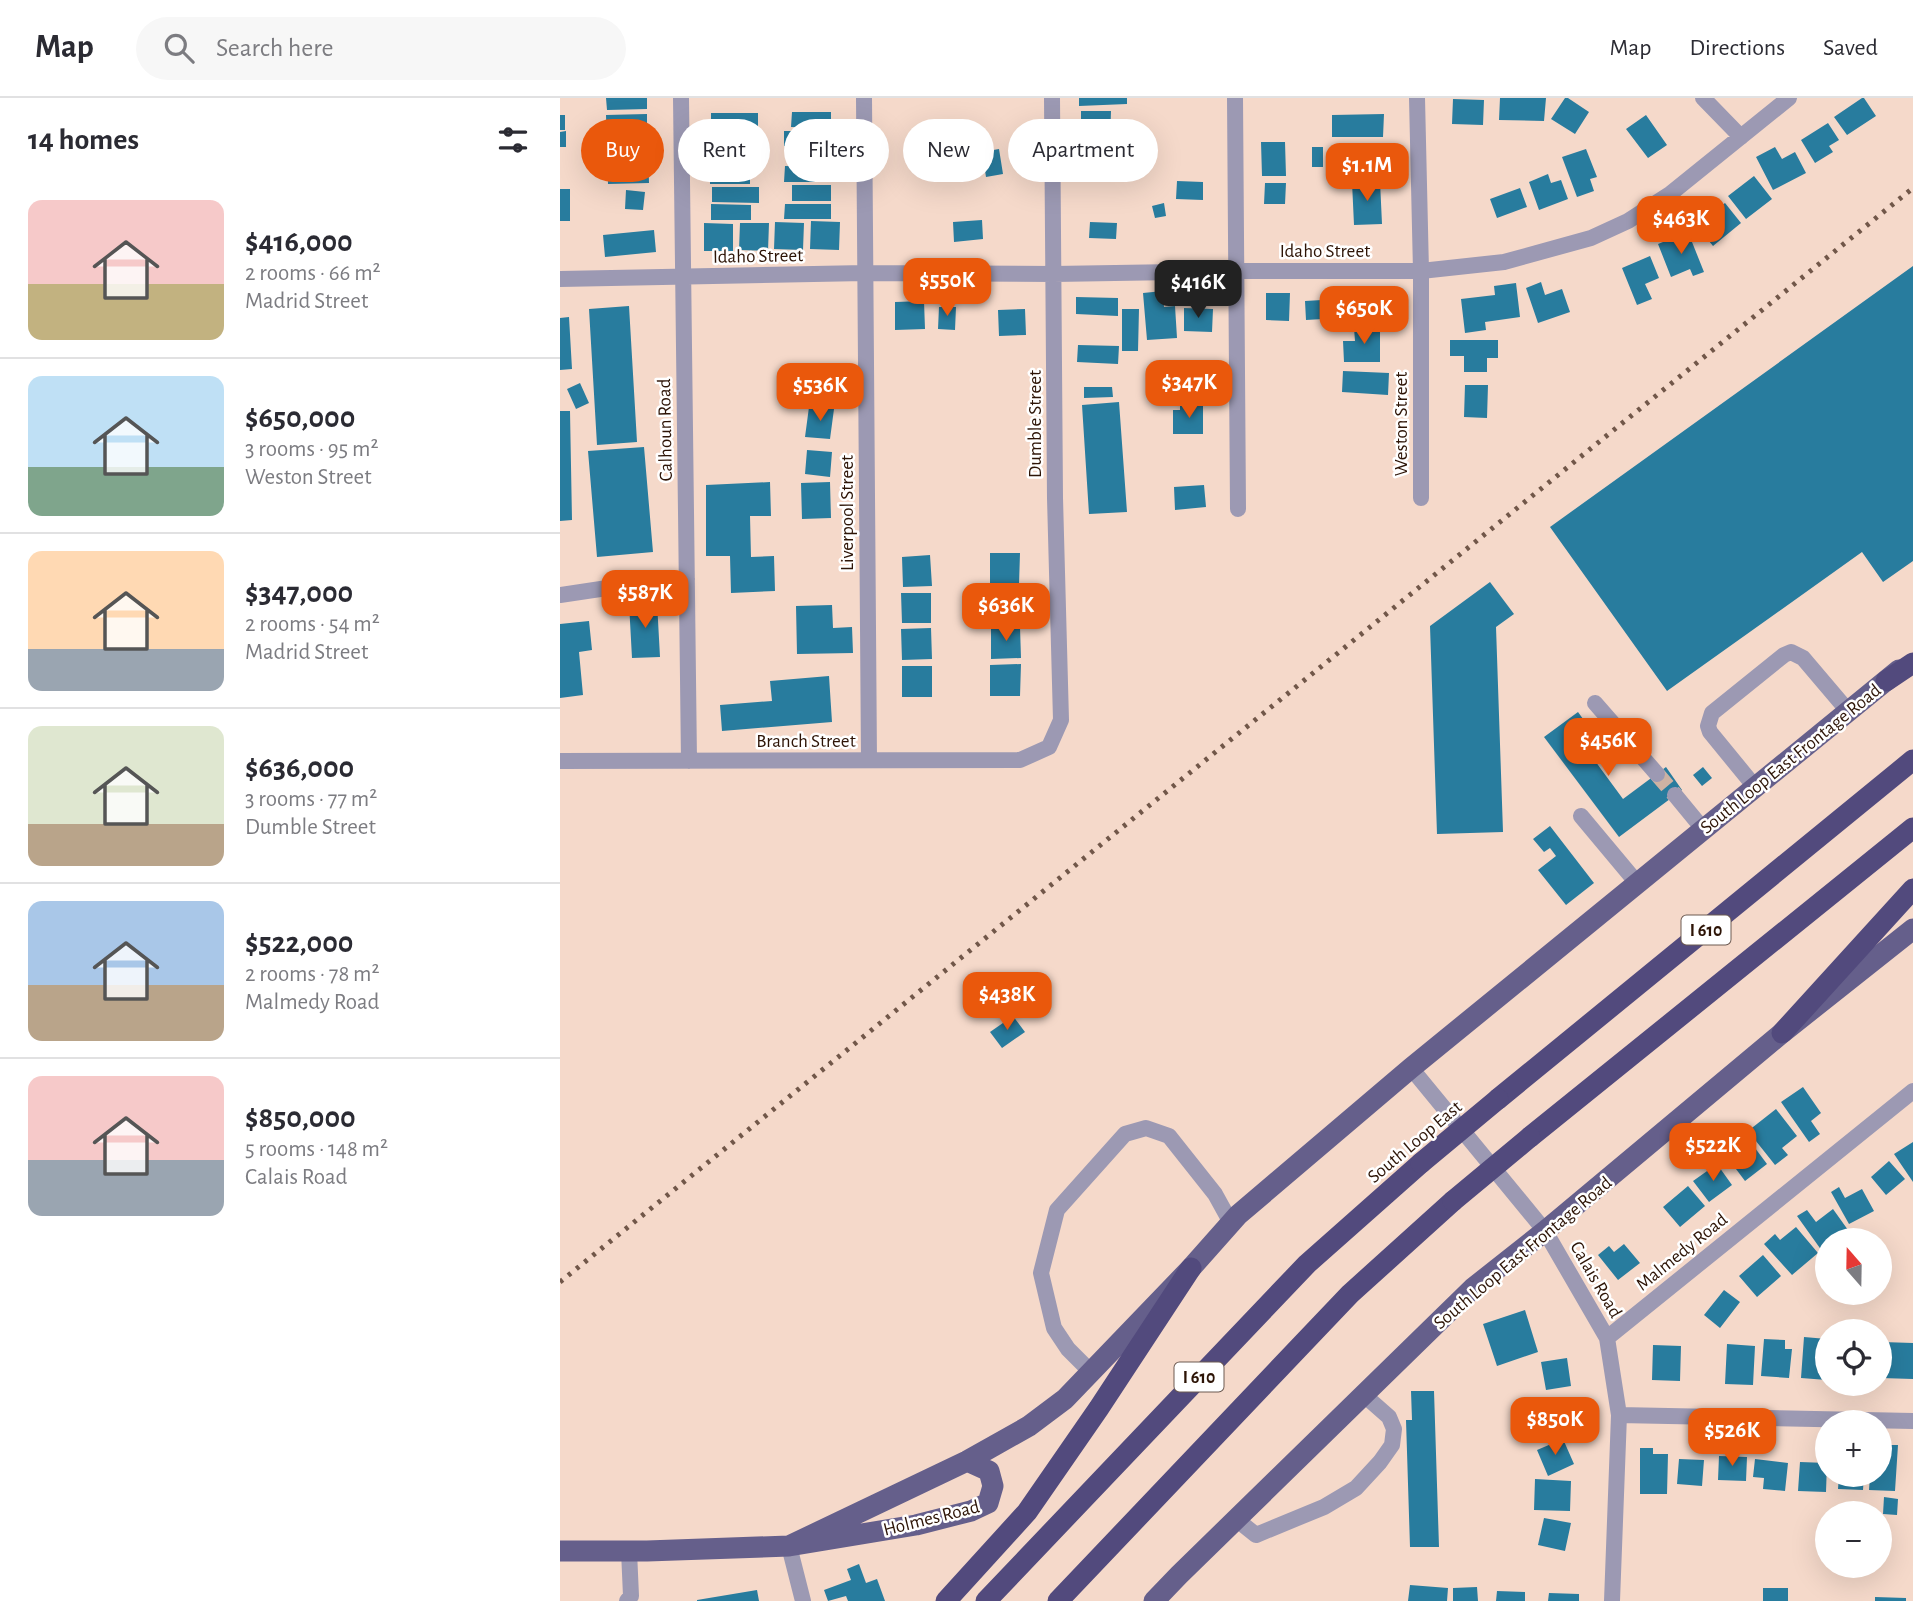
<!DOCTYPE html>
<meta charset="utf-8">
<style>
body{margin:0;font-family:"Alegreya Sans",sans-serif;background:#f7f7f7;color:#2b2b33;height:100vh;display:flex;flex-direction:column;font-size:26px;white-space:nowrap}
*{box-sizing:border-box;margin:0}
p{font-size:23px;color:#7c7c81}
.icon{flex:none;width:38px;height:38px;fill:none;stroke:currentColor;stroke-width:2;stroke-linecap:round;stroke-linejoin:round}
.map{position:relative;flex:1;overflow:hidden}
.details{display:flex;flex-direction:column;background:#fff;width:560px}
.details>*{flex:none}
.hud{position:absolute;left:21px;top:21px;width:665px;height:63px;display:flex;gap:14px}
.needle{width:46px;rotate:340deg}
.buttons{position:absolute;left:1255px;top:1130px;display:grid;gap:14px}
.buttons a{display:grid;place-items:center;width:77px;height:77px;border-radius:50%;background:#fff;box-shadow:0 7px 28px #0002;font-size:35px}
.price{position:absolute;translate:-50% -60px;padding:0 16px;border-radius:14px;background:#ea580c;color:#fff;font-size:23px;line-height:46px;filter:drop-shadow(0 2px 4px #0008)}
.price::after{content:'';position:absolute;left:50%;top:42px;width:21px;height:16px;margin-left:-10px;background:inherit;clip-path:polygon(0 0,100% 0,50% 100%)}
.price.selected{background:#222;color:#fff}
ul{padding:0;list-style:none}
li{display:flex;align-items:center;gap:21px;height:175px;padding:0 28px}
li+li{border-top:2px solid #e1e1e2}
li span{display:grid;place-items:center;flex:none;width:196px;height:140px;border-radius:14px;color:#555}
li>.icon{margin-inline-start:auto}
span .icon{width:84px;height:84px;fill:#fffc;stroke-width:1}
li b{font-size:30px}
h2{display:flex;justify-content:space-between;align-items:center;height:84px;padding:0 28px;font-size:30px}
.tag{padding:0 24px;border-radius:32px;background:#fff;box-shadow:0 7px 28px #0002;font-size:24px;line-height:63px}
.tag.selected{background:#ea580c;color:#fff}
header{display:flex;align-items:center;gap:42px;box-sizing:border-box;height:98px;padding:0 35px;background:#fff;border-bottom:2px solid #e1e1e2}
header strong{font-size:33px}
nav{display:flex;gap:38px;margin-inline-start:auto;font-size:24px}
.search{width:490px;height:63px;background:#f7f7f7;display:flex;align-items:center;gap:18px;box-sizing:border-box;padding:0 24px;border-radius:38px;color:#7c7c81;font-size:26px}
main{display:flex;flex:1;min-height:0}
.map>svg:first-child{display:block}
</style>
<header>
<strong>Map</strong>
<div class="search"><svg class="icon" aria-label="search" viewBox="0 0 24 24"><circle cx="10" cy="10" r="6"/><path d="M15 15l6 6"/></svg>Search here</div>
<nav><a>Map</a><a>Directions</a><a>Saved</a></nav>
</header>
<main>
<section class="details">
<h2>14 homes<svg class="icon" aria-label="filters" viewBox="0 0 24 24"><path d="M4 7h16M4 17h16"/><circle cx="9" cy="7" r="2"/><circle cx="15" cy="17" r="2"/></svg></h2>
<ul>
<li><span style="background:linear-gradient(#f6c9c9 60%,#c2b280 0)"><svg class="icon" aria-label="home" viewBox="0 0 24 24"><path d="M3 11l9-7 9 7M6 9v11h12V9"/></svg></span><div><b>$416,000</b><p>2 rooms · 66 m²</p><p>Madrid Street</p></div></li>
<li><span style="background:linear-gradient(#bfe0f5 65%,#7fa58c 0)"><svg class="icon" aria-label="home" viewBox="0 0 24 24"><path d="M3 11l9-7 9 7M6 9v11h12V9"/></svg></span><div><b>$650,000</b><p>3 rooms · 95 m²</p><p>Weston Street</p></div></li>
<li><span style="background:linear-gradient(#ffd9b3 70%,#9aa5b1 0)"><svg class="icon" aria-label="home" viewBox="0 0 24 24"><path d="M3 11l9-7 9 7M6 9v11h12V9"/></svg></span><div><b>$347,000</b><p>2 rooms · 54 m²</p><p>Madrid Street</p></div></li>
<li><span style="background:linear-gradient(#dfe7d0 70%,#b9a48a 0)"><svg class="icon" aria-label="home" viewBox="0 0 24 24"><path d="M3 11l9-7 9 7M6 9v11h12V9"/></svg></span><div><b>$636,000</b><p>3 rooms · 77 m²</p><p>Dumble Street</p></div></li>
<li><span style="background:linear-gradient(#a9c7e8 60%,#b9a48a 0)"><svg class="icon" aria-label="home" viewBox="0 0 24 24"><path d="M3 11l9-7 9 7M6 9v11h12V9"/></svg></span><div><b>$522,000</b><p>2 rooms · 78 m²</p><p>Malmedy Road</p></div></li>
<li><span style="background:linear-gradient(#f6c9c9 60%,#9aa5b1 0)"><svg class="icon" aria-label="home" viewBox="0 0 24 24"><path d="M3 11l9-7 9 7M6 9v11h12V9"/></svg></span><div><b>$850,000</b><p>5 rooms · 148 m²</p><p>Calais Road</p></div></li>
</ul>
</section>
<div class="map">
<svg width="1353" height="1503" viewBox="0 0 1353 1503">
<rect width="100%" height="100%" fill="#f5d9ca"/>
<path fill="#287c9e" d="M46,0h41v11l-40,1z
M519,0h48v6l-48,2z
M940,0h46l-2,23 -45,-1z
M1005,0h3l21,14 -14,22 -24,-15z
M1302,0h2l12,18 -29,19 -13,-18z
M893,1l31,1 -1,25 -31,-1z
M521,13h30l-1,31 -29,-1z
M232,14h39v16l-40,-1z
M151,15h47v16h-47z
M87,16v32l-40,1 -1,-32z
M824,16l-1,23h-51v-22z
M0,17h5v15h-5z
M1086,17l21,30 -19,13 -22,-29z
M1268,25l11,17 -10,6 4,6 -18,11 -14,-23z
M151,32h39v16h-39z
M6,33v16h-6v-15z
M224,33h47v15h-47z
M701,44h24l1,34h-24z
M819,45l1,31 -25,1 -1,-31z
M752,49h11v20h-11z
M1215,49l7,12 13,-7 11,21 -33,17 -17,-33z
M550,50l2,31h-30l-1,-30z
M232,51h40l-1,16 -39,-1z
M439,51l4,25 -17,3 -4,-25z
M1026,51l11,28 -7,2 4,12 -17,6 -15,-40z
M150,52h47v15h-47z
M88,53l1,32 -41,1 -1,-32z
M225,68l46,1v15h-47z
M150,70h40v16h-40z
M988,76l3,9 10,-3 7,19 -29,11 -10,-28z
M1194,78l18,23 -26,20 -18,-23z
M617,83l26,1v18l-27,-1z
M820,83l2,43 -28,1 -2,-43z
M705,85h21l-1,21h-21z
M232,87h39v16h-39z
M152,89h47v16l-47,-1z
M960,90l7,19 -30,11 -7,-19z
M0,91h10v32h-10z
M66,92l19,2 -2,18 -18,-1z
M604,105l2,13 -11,2 -3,-12z
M1165,105l16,20 -28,23 -17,-21z
M151,106l40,1v15h-40z
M225,106h46v15h-47z
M422,122l1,19 -29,3 -1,-20z
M251,123l29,1 -1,28 -29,-1z
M215,124l29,1 -1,27 -29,-1z
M530,124l27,1 -1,16 -27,-1z
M144,125l29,1v27h-29z
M180,125h29l-1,28 -29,-1z
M94,132l2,22 -51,5 -2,-22z
M1128,134l16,40 -11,4 -3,-7 -19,8 -13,-33z
M1090,158l9,22 -14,6 7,15 -15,6 -15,-37z
M1353,168v295l-30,21 -21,-30 -195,139 -117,-164z
M981,184l4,13 17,-6 8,23 -32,11 -12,-35z
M956,185l4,34 -35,5 1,8 -21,3 -4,-34 34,-4 -1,-9z
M603,193l1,16 11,-1 2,32 -30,2 -4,-47z
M785,194l38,1 -2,28 -38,-1z
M706,195h24l-1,28 -23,-1z
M516,199l42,1v18l-42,-2z
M762,202l1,19 -17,1 -1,-19z
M364,203l1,28 -30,1v-28z
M69,208l8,136 -40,3 -8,-136z
M379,209h17l-1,23 -17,-1z
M624,210l29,1 -1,23 -28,-1z
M465,211l1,26 -27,1 -1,-26z
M562,211h17l-1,42h-16z
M9,219l3,52 -12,1v-52z
M820,229v35h-36l-1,-21h12l-1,-13z
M890,242h48v18h-11v14h-23v-16h-14z
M518,247l41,1 -1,18 -41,-2z
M640,264l1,31 -24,2 -2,-32z
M783,273l46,2 -1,22 -46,-3z
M249,278h22v26h-22z
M20,285l9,20 -13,6 -9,-20z
M905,287h23l-1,33 -23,-1z
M524,289h28l1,10 -29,1z
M559,304l8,110 -38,2 -7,-109z
M620,306h23v30h-30v-24h7z
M249,309l25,2 -4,30 -25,-2z
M0,313h10l2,109 -12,1z
M84,349l9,105 -56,5 -9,-106z
M247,352l25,2 -2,25 -25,-3z
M210,384l1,34h-21l1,41 23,-1 1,35 -44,2 -1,-37h-24v-71z
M270,384l1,36 -29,1 -1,-36z
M644,387l2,22 -31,3 -1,-23z
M430,455h30l-1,32h-29z
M370,457l2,31 -29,1 -1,-30z
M930,484l24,32 -18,13 7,205 -66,2 -7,-208z
M431,493h29v31h-30z
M341,495h30v30h-29z
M97,504l3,55 -28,1 -3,-55z
M272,507l1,23 19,-1 1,26 -56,1 -1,-48z
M29,523l3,29 -13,2 4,43 -23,3v-74z
M460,529l1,31 -30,1v-31z
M371,530l1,31 -30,1 -1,-31z
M461,566l-1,32h-30v-31z
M342,568h30v31h-30z
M269,578l3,46 -110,9 -2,-26 52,-4 -2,-20z
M1018,614l21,29 -12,9 36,49 43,-32 16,23 -63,47 -75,-100z
M1143,669l9,11 -10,8 -9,-11z
M990,728l44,57 -28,22 -28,-35 18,-14 -6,-8 -6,4 -11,-13z
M453,918l12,16 -23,16 -12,-16z
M1243,989l18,26 -10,8 9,13 -11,8 -28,-40z
M1216,1011l21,27 -15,12 6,7 -13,10 -27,-34z
M1186,1038l21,28 -22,17 -21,-28z
M1353,1044v40l-19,-28z
M1329,1063l16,18 -19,16 -15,-18z
M1157,1066l15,21 -23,17 -16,-21z
M1128,1088l17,20 -25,21 -17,-20z
M1279,1089l6,11 17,-9 12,22 -25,13 -18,-32z
M1273,1111l20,28 -5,4h-21v17l-30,-42 10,-6 9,12z
M1236,1129l22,26 -26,22 -28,-31 11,-10 5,6z
M1064,1146l16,19 -22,17 -20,-25 11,-9 5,6z
M1203,1157l18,21 -24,21 -18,-21z
M1164,1192l16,12 -20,26 -16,-13z
M965,1212l13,42 -41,14 -14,-42z
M1244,1239l23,2v41l-26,-2z
M1204,1241l21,1v9h7l-3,29 -28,-2z
M1322,1244l31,1v36l-32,-1z
M1167,1246l28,2 -2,39 -28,-1z
M1093,1247l28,1 -1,35 -28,-1z
M1007,1260l4,28 -25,4 -5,-28z
M851,1293h23l5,156h-29l-4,-127h6z
M996,1302l4,13 8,-3 6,20 -23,8 -10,-33z
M1003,1341l11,25 -26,12 -11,-26z
M1320,1347h18l-3,46 -26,-1 1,-15h10z
M1080,1350h13v6h15l-1,40h-27z
M1159,1358l28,1 -1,24 -28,-1z
M1119,1361l25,1 -2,26 -25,-2z
M1195,1361l33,4 -3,28 -22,-2 1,-11 -11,-1z
M1240,1364l27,1 -1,29 -28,-1z
M1279,1377h25l-1,15 -25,-1z
M975,1381l36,2 -1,30 -36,-1z
M1324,1399l14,2 -1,16 -14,-1z
M984,1420l27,5 -6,28 -27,-6z
M299,1466l7,19 11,-4 8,22h-37l-2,-5 -18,5 -4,-11 27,-10 -4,-11z
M850,1487l38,3 -1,13h-39z
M917,1489l1,14h-25v-13z
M1203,1490h25v13h-25z
M197,1492l2,11h-62v-1z
M937,1493l28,1v9h-29z
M989,1495l30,1v7h-31z
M1315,1499l31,1v3h-31z"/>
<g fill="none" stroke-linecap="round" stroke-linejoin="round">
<path stroke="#cdb2a3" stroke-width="16" stroke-dasharray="16 8" stroke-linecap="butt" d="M1097,676l18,21"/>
<path stroke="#9c99b3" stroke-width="16" d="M121,0l8,663
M304,0l5,662
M675,0l3,411
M857,0l4,173v227
M1143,0l38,39
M0,181l305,-6 189,1 183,-3h184l83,-9 87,-24 37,-17 42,-27 119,-96
M0,497l107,-16h20
M1035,605l62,71
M0,663l460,-1 29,-13 12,-27 -6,-222 -3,-400
M1195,689l-45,-55 -2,-6 4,-13 72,-58 7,-3 12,6 45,53
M1115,697l28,34
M1021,718l56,67
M851,970l134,163 62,107 12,77 -7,186
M1047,1240l306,-247
M531,1274l-23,-23 -14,-21 -13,-55 16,-63 68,-76 21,-6 23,8 46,58 16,29
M1059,1317l294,6
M676,1421l20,16 68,-28 32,-19 24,-26 12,-17 2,-16 -5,-12 -25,-22
M229,1448l14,55
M67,1503l4,-5 -2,-45"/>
<path stroke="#655f8b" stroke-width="21" d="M229,1448l178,-85 62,-35 36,-27 126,-131 47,-53 173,-147 488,-398
M0,1453h87l142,-5 127,-21 55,-14 17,-8 5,-17 -4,-15 -22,-10
M594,1503l25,-26 294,-287 72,-57 237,-198 131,-104"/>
<path stroke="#524a7d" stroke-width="21" d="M1326,583l27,-18
M1222,935l131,-144
M938,1001l415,-339
M970,1039l383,-309
M386,1503l81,-89 72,-104 92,-140
M426,1503l321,-337 114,-101
M498,1503l292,-307 103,-93"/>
<path stroke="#715749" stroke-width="5" stroke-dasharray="3.5 7" stroke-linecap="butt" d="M0,1184l1353,-1094"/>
<path stroke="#524a7d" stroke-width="21" d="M861,1065l77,-64
M893,1103l77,-64"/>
</g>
<g text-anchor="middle" stroke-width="5" stroke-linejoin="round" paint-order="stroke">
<g fill="#fff" stroke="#6c5a51" stroke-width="2">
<rect x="1121.5" y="817.5" width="49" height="29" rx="5"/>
<rect x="614.5" y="1264.5" width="49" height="29" rx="5"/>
</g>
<g font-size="18" font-weight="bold" fill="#2d1406">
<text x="1146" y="838">I 610</text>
<text x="639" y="1285">I 610</text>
</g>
<g font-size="19" fill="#2d1406" stroke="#fff">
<text x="765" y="159">Idaho Street</text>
<text transform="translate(198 157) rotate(-1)" y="7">Idaho Street</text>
<text transform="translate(474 326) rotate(-90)" y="7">Dumble Street</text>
<text transform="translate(840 326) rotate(-90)" y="7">Weston Street</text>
<text transform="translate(104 332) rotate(-91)" y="7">Calhoun Road</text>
<text transform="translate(286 415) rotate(-90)" y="7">Liverpool Street</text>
<text x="246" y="649">Branch Street</text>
<text transform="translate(1230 660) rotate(-39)" y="7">South Loop East Frontage Road</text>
<text transform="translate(854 1043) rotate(-40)" y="7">South Loop East</text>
<text transform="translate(1121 1153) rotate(-39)" y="7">Malmedy Road</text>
<text transform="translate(962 1154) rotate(-40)" y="7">South Loop East Frontage Road</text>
<text transform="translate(1037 1181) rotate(60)" y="7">Calais Road</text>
<text transform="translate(371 1419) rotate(-14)" y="7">Holmes Road</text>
</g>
</g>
</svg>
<div class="buttons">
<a><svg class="needle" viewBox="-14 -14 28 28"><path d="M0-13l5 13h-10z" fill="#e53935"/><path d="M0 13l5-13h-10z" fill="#7c7c81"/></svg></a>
<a><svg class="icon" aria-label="locate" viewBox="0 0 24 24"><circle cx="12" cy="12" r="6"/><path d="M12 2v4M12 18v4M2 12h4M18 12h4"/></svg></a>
<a>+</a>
<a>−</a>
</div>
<b class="price" style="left:807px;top:105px">$1.1M</b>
<b class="price" style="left:1121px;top:158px">$463K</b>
<b class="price" style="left:387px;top:220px">$550K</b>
<b class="price selected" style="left:638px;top:222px">$416K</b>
<b class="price" style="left:804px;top:248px">$650K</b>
<b class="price" style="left:629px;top:322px">$347K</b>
<b class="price" style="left:260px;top:325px">$536K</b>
<b class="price" style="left:85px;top:532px">$587K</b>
<b class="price" style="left:446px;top:545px">$636K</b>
<b class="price" style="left:1048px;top:680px">$456K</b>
<b class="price" style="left:447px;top:934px">$438K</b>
<b class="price" style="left:1153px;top:1085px">$522K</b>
<b class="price" style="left:995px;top:1359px">$850K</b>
<b class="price" style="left:1172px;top:1370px">$526K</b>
<div class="hud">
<a class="tag selected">Buy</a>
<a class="tag">Rent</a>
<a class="tag">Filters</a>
<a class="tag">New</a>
<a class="tag">Apartment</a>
</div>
</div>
</main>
